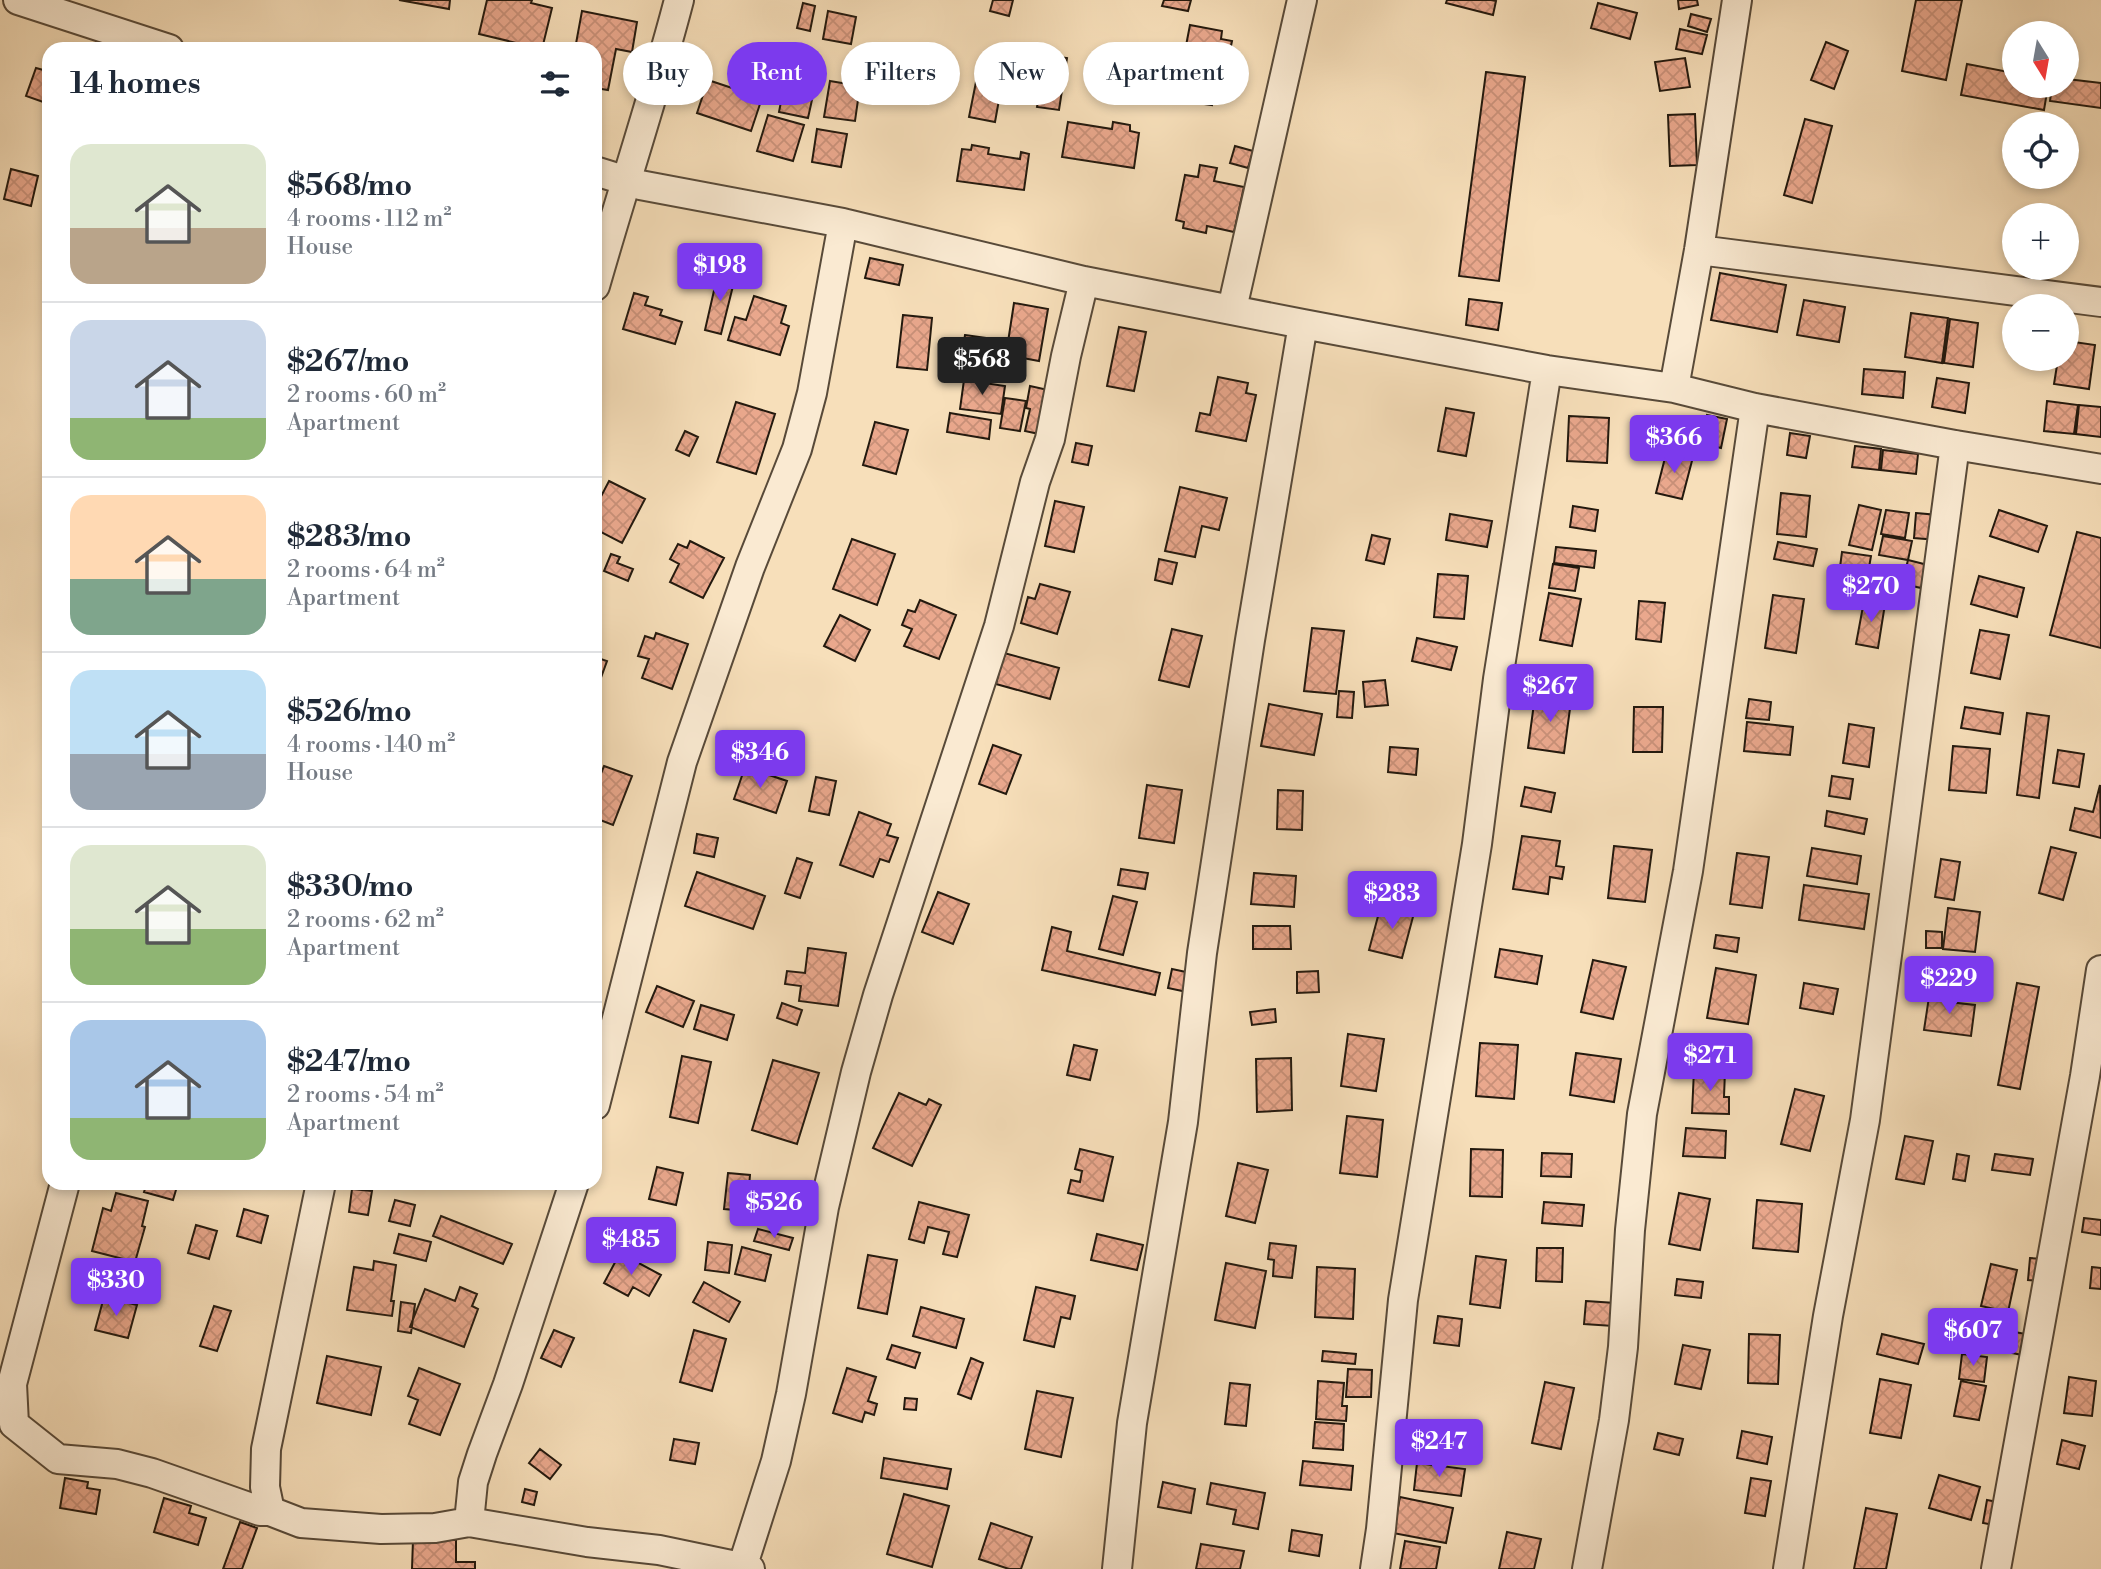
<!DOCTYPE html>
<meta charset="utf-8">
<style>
body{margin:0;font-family:"Libre Bodoni",serif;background:#f6f6f7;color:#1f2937;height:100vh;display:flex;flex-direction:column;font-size:26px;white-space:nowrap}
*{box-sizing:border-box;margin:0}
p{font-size:23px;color:#747a83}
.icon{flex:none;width:38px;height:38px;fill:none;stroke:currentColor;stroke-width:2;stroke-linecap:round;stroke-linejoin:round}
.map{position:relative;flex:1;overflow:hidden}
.drawer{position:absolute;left:42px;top:42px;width:560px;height:1148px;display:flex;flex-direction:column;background:#fff;border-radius:21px;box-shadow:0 4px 10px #0003}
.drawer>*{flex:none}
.banner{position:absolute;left:623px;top:42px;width:665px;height:63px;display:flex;gap:14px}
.needle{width:46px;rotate:169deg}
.buttons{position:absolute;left:2002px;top:21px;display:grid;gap:14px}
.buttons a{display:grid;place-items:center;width:77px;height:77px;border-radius:50%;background:#fff;box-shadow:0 4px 10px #0003;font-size:35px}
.price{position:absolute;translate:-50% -60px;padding:0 16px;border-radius:7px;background:#7c3aed;color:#fff;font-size:23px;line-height:46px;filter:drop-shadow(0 2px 4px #0008)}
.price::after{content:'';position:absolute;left:50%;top:42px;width:21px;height:16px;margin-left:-10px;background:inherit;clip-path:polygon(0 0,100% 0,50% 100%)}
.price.current{background:#222;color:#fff}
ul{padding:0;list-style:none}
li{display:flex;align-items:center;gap:21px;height:175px;padding:0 28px}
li+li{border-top:2px solid #e0e1e3}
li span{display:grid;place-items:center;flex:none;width:196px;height:140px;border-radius:21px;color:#555}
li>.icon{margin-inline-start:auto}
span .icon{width:84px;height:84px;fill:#fffc;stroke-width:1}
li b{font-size:30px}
h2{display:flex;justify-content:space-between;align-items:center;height:84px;padding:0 28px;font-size:30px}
.pill{padding:0 24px;border-radius:32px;background:#fff;box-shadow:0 4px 10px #0003;font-size:24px;line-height:63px}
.pill.current{background:#7c3aed;color:#fff}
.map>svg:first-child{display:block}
</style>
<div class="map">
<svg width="2101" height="1569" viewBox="0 0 2101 1569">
<defs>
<pattern id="building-cross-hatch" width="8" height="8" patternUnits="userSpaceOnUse" patternTransform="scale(1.75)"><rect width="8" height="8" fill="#eaa88d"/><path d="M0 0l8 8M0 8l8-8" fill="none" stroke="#c89078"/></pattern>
</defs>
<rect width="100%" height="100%" fill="#f7dfba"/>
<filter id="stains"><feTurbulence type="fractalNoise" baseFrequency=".00286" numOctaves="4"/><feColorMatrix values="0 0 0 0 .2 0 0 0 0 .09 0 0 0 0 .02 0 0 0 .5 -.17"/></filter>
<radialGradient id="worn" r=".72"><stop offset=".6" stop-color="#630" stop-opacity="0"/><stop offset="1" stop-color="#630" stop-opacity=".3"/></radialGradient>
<path fill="url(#building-cross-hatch)" stroke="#23190e" stroke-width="2" d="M399,0h51l-1,9z
M487,0h45l-1,3 21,5 -10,41 -63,-15z
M993,0h20l-4,16 -19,-5z
M1164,0h27l-3,11 -26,-5z
M1447,0h44l5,1 -3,14 -47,-12z
M1678,0h19l1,5 -19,4z
M1916,0h46l-16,80 -44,-9z
M803,3l12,3 -5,25 -13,-3z
M1598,3l39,10 -7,26 -39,-11z
M582,11l55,11 -5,30 -16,-3 -8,41 -13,-2v-39h-20z
M828,11l28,6 -5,27 -28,-5z
M1691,14l20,5 -4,13 -19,-6z
M1190,25l32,6 -1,8 11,2 -5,24 -43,-9z
M1680,29l27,6 -5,19 -26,-5z
M1826,42l22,9 -14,38 -23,-9z
M1026,52l41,6 -8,52 -22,-3 4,-21 -20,-2z
M894,53l28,2 -1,34 -29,-1z
M1685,58l5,29 -30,4 -5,-29z
M49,64v40l-23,-8 10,-28 11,3z
M1967,64l47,9v13h34l-4,24 -83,-15z
M979,67l25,5 -9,50 -26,-5z
M787,71l30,6 -9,41 -29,-6z
M1486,72l39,5 -26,204 -40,-5z
M1185,75l30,3 -3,27 -30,-4z
M2067,79l34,4v25l-51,-7 2,-15h15z
M708,80l54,18 -11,33 -54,-18z
M830,81l30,5 -5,35 -31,-4z
M1695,114l2,51 -27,1 -2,-51z
M768,115l36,10 -11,36 -36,-10z
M1805,119l27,7 -20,77 -28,-8z
M1068,122l44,7 1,-7 17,3v6l9,2 -5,35 -72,-11z
M817,129l30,5 -6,33 -29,-5z
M972,145l17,3 -1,6 32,5 1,-7 8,2 -5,36 -67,-9 5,-32 9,1z
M1235,146l18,5 -5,17 -18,-5z
M1200,165l17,3 -3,13 30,6 -10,45 -27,-6 -1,7 -23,-5 1,-6 -8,-2 9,-45 13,2z
M11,169l27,7 -7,30 -27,-7z
M870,258l33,7 -4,20 -34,-7z
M718,273l17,5 -14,56 -16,-4z
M1720,273l66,12 -9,47 -66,-12z
M634,293l14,4 -3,8 17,5 -2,5 22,7 -7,22 -52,-15z
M754,296l32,10 -5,17 8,3 -9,29 -52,-15 7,-23 11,3z
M1469,299l33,4 -4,27 -32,-5z
M1804,300l41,7 -6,35 -42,-7z
M1014,303l34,6 -9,52 -33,-6z
M1911,313l37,5 -6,45 -37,-6z
M903,315l29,3 -5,52 -30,-3z
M1950,319l28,4 -5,44 -29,-4z
M1119,327l27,5 -12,59 -27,-5z
M965,335l22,3 -6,39 -22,-3z
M2067,341l28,4 -6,44 -35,-5 4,-25h9z
M1864,369l41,3 -2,26 -41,-4z
M1218,377l30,6 -2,10 10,2 -10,46 -50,-10 4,-18 10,2z
M1937,378l32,5 -4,30 -33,-6z
M964,380l41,6 -4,28 -41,-5z
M1030,386l18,4 -9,44 -14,-3 5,-22 -4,-1z
M1005,398l21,3 -6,30 -20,-3z
M2047,401l31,4 -4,29 -30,-3z
M736,402l39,12 -19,60 -39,-12z
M2079,405l22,2v30l-25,-3z
M1446,408l28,5 -8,43 -28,-5z
M950,413l41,7 -2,19 -42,-7z
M1707,415l20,4 -6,29 -20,-5z
M1569,416l40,2 -2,45 -40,-2z
M875,422l33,8 -12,44 -33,-9z
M685,431l13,6 -9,19 -13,-6z
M1790,433l20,3 -4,22 -19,-3z
M1076,443l16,3 -4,19 -16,-3z
M1855,446l26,3 -2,21 -27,-3z
M1667,450l26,7 -11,42 -26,-6z
M1883,450l35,4 -2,20 -35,-4z
M609,481l36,18 -23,44 -27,-14v-21z
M1180,487l47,11 -8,32 -17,-4 -7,31 -30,-6z
M1781,493l29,3 -4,41 -29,-3z
M1055,501l29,6 -10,45 -29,-6z
M1859,505l22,5 -9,40 -23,-5z
M1573,506l25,4 -3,21 -25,-4z
M1886,510l23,3 -4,25 -24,-4z
M1999,510l48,16 -9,26 -48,-16z
M1916,513l22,2 -1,25 -23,-2z
M1450,514l42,7 -5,26 -41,-7z
M2077,532l24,6v110l-51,-13z
M1372,535l18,4 -6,25 -18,-4z
M1883,536l29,5 -4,19 -29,-5z
M852,539l43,15 -18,51 -44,-16z
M690,541l34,17 -21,40 -33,-16 9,-18 -9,-5 8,-15 9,4z
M1778,542l39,7 -4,17 -39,-7z
M1556,547l40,4 -2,17 -40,-5z
M1842,552l29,4 -4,23 -28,-4z
M611,554l9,3 -3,6 16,6 -5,12 -24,-10z
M1159,559l18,4 -5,21 -17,-4z
M1908,560l24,6 -6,23 -24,-5z
M1553,564l26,4 -4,23 -26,-3z
M1438,574l30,2 -4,43 -30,-2z
M1979,576l45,12 -7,29 -46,-13z
M1040,584l30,8 -13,42 -36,-11 7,-26 7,2z
M1549,593l32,6 -9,47 -32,-6z
M1773,595l31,4 -8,54 -31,-5z
M920,600l36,15 -17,44 -35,-13 8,-17 -10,-4 6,-15 7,2z
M1639,601l26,2 -4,39 -25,-3z
M1864,601l21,3 -7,44 -22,-4z
M840,615l30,15 -15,31 -31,-15z
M1312,628l32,3 -8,63 -32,-3z
M1172,629l30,7 -13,51 -30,-7z
M1980,630l29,5 -9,44 -29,-6z
M656,633l32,11 -16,45 -30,-11 7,-19 -11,-3 7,-20 9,3z
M1417,638l40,9 -6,23 -39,-9z
M1004,653l55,15 -9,31 -54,-15z
M595,657l12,4 -8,22 -4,-1z
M1385,680l3,25 -23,2 -2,-25z
M1339,691l15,1 -2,26 -15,-1z
M1535,696l36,5 -7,52 -36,-5z
M1749,699l22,3 -2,18 -23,-2z
M1269,704l53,10 -8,41 -53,-9z
M1634,707h29l-1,45h-29z
M1965,707l38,6 -3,21 -39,-6z
M2027,713l22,3 -10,82 -22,-3z
M1747,722l46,5 -3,28 -46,-4z
M1849,724l25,4 -5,39 -26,-4z
M993,745l28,10 -15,39 -27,-10z
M1953,746l37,3 -4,44 -37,-3z
M1390,747l28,2 -2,26 -28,-3z
M2058,750l26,4 -5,33 -26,-4z
M604,766l28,10 -19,49 -18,-7v-29z
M745,767l42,14 -11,32 -42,-14z
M1832,776l21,3 -3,20 -21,-3z
M816,777l20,4 -7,34 -20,-4z
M1147,785l35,5 -8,53 -35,-5z
M2100,785l1,53 -31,-8 5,-22 18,4z
M1525,787l30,6 -4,19 -30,-6z
M1278,790l25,1 -1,39 -25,-1z
M1827,811l40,8 -3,15 -39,-8z
M859,812l32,12 -4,11 11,3 -9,24 -9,-3 -7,18 -33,-12z
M697,834l21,4 -4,19 -20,-4z
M1522,836l38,5 -4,25 8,1 -2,12 -12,-2 -2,17 -35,-5z
M1614,846l38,4 -7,52 -37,-4z
M2051,847l25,6 -13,47 -24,-7z
M1812,848l49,8 -4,28 -50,-8z
M1737,853l32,4 -7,51 -32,-4z
M797,858l15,5 -12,35 -15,-5z
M1941,859l19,3 -6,38 -19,-3z
M1121,869l27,4 -3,16 -27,-4z
M697,872l68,24 -12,33 -68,-23z
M1254,873l42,3 -2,31 -43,-3z
M1804,885l65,9 -5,35 -65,-9z
M938,892l31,12 -16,40 -31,-12z
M1113,896l24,6 -14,53 -24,-6z
M1381,905l33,8 -12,45 -33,-8z
M1948,908l32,4 -5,40 -32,-3z
M1253,926h37l1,23h-38z
M1052,927l19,5 -4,19 93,22 -5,22 -113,-25z
M1926,931l16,1v16h-16z
M1716,935l23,3 -2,14 -23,-4z
M808,948l38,5 -8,53 -39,-5 2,-15 -16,-2 2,-13 18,2z
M1500,949l42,7 -5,28 -42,-7z
M1593,960l33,7 -13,52 -32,-7z
M1716,968l40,7 -8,49 -41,-6z
M1172,969l19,4 -4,19 -19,-4z
M1318,971l1,21 -22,1v-21z
M1804,983l34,6 -5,25 -33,-6z
M2017,983l22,4 -19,102 -22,-4z
M657,986l37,15 -11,26 -37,-15z
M1941,991l9,2 -1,9 26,3 -4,31 -47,-6 5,-33 11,2z
M782,1003l20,7 -5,15 -20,-7z
M701,1005l33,10 -7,25 -33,-11z
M1275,1009l1,13 -24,3 -2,-13z
M1348,1034l36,5 -8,52 -35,-5z
M1480,1043l38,2 -4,54 -38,-3z
M1074,1045l23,5 -7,30 -23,-5z
M1576,1053l45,6 -7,43 -44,-7z
M682,1056l29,6 -13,61 -28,-6z
M1291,1058l1,52 -35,2 -1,-53z
M773,1060l46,13 -22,71 -45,-14z
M1694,1070l31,1 -1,26h5v17l-37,-1z
M1795,1089l29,7 -14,55 -29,-7z
M899,1093l27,12 3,-6 12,6 -29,61 -39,-18z
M1347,1116l36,4 -6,57 -37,-4z
M1686,1128l40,3 -1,27 -42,-2z
M1905,1136l28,5 -9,43 -28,-5z
M1080,1149l33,8 -10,44 -35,-8 3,-13 9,2 2,-11 -7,-2z
M1471,1149l32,1 -1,47 -32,-1z
M1542,1153l30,1 -1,23 -30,-1z
M1957,1154l12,2 -4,25 -12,-2z
M1995,1154l38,5 -3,16 -38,-5z
M1238,1163l30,7 -13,53 -29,-7z
M657,1167l26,6 -7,32 -27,-6z
M728,1173l22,2 -3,36 -23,-2z
M147,1183h31l-5,17 -29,-8z
M352,1189l20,2 -4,24 -19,-3z
M116,1193l32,8 -6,25 3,1 -10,35 -43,-11 11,-43 8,3z
M1679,1193l31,6 -10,51 -31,-6z
M395,1200l20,5 -5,21 -21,-5z
M1757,1200l45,4 -4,48 -45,-4z
M919,1202l50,13 -12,42 -14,-3 6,-22 -21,-5 -4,16 -15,-4z
M1544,1202l40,3 -2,21 -40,-3z
M244,1209l24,7 -7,27 -24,-7z
M441,1216l71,28 -9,20 -70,-28z
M2084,1218l17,2v15l-19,-3z
M196,1225l21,6 -8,28 -21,-6z
M758,1229l35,9 -4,12 -35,-9z
M399,1234l32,8 -5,19 -32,-8z
M1097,1234l46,11 -6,25 -46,-10z
M708,1242l24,3 -3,28 -24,-3z
M1270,1243l26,3 -4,32 -19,-2 1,-16 -6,-1z
M742,1247l29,8 -6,26 -30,-7z
M1537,1248h26l-1,34 -26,-1z
M620,1253l41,22 -12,21 -16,-9 -5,9 -24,-13z
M868,1255l29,5 -10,54 -29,-6z
M1476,1256l30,4 -6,48 -30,-4z
M2030,1258l13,1 -2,22 -13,-1z
M374,1261l22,4 -5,36h3l-2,15 -45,-6 7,-43 19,3z
M1226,1263l40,8 -11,57 -40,-8z
M1991,1264l26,6 -9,42 -27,-6z
M1317,1267l38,2 -2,50 -38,-2z
M2092,1267l9,1v21l-11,-1z
M1677,1279l26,3 -2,16 -26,-3z
M704,1282l36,20 -11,20 -36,-20z
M460,1287l17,7 -5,12 6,3 -14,38 -54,-20 15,-38 30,12z
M1036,1287l39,9 -5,23 -9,-2 -7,30 -30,-7z
M104,1297l33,8 -9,33 -33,-8z
M1586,1301l29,2 -2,23 -29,-2z
M401,1302l14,2 -4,29 -13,-2z
M214,1306l17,5 -14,40 -17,-5z
M921,1307l43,12 -8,29 -43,-12z
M1438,1316l24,3 -3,27 -25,-3z
M1972,1324l59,11 -4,21 -59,-12z
M554,1330l20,8 -13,29 -20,-9z
M694,1330l32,9 -14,52 -32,-9z
M1749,1334l31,1 -2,49 -30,-1z
M1882,1334l42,10 -6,20 -41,-10z
M892,1345l28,8 -5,15 -28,-9z
M1683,1345l27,5 -9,39 -26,-5z
M1323,1351l33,3 -1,10 -33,-3z
M1962,1354l25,3 -3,25 -25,-3z
M327,1356l54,11 -10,48 -54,-12z
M971,1358l12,5 -12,36 -13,-5z
M419,1368l41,16 -20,51 -31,-11 9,-24 -10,-4z
M847,1368l29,9 -8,24 9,3 -3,11 -9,-3 -3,10 -29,-9z
M1348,1369l24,1 -1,27h-25z
M2069,1377l27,4 -4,35 -28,-3z
M1880,1379l31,6 -10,53 -31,-5z
M1318,1381l26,2 -2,23h5l-1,15 -30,-2z
M1961,1381l25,5 -7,34 -25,-4z
M1545,1382l29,6 -13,61 -29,-6z
M1230,1383l20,2 -4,41 -21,-2z
M1037,1391l36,7 -12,59 -36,-8z
M905,1398l12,1 -1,11 -12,-1z
M1315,1422l29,2 -1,26 -30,-2z
M1742,1431l30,6 -5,27 -30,-6z
M1658,1433l25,6 -4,16 -25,-6z
M674,1439l25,4 -4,21 -25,-4z
M2062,1440l23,6 -6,23 -22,-5z
M540,1449l21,16 -11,14 -21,-16z
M884,1458l67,11 -4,20 -66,-11z
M1303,1461l50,5 -2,24 -51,-5z
M1417,1463l48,6 -4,27 -47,-6z
M1939,1475l41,12 -9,33 -42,-12z
M65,1478l23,4 -1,6 13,2 -4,24 -36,-6z
M1751,1478l20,3 -6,35 -20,-3z
M1163,1482l32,7 -4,24 -33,-6z
M1211,1483l54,10 -7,36 -25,-5 3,-14 -29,-6z
M525,1489l12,3 -3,13 -12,-3z
M904,1494l45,12 -17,61 -45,-13z
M1400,1497l53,11 -7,35 -53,-10z
M164,1498l27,8 -2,7 17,5 -8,27 -44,-13z
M1987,1500l11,2 -4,23 -11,-2z
M1866,1508l31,6 -11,55h-32z
M240,1522l17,6 -15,41h-19z
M991,1523l41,14 -11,32h-12l-30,-10z
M1292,1530l30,5 -3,21 -30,-5z
M1507,1532l34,7 -7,30h-35z
M413,1540h43v22h19v7h-63z
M1405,1541l35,6 -4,22h-36z
M1201,1544l43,7 -4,18h-44z"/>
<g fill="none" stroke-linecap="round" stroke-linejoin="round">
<defs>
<path id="minor" d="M18,0l151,49
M595,171l45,14 203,38 241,58 219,43 244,46 127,18 81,20 200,37 146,24
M1699,250l402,52
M595,286c27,-95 59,-190 84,-286
M1232,309l70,-309
M1674,388l25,-138 38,-250
M595,1105l87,-343 68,-195 47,-118 15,-56 31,-170
M65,1183l-53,201 2,40 44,35 59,5 35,9 108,38h10
M321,1183l-55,266 -1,38 5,24 31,12 80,6 54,-1 34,-6 118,20 72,8 91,19
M469,1522l4,-40 9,-28 26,-70 66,-201
M742,1568l34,-107 15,-67 33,-187 32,-135 22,-77 121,-369 36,-144 15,-43 16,-83 18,-75
M1117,1569l15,-146 51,-301 19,-169 48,-313 53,-316
M1375,1569l6,-40 22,-229 74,-456 21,-165 49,-309
M1587,1569l27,-149 9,-73 7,-117 12,-116 46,-243 67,-463
M1788,1569l40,-253 37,-196 90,-675
M1996,1569l89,-493 16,-106"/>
</defs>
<use href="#minor" stroke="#584a39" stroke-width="32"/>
<use href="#minor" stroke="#faead2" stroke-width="28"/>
</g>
<rect width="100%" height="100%" filter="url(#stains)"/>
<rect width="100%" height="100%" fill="url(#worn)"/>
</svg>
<div class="buttons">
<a><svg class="needle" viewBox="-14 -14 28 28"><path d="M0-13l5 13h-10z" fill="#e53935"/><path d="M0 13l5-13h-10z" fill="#747a83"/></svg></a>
<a><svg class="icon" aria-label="locate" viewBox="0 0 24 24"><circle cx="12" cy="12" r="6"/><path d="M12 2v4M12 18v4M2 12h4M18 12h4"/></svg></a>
<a>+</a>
<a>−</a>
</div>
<b class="price" style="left:720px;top:303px">$198</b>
<b class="price current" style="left:982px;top:397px">$568</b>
<b class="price" style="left:1674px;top:475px">$366</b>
<b class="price" style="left:1871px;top:624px">$270</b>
<b class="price" style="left:1550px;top:724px">$267</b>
<b class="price" style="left:760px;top:790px">$346</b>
<b class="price" style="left:1392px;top:931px">$283</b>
<b class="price" style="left:1949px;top:1016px">$229</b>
<b class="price" style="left:1710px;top:1093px">$271</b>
<b class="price" style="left:774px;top:1240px">$526</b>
<b class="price" style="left:631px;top:1277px">$485</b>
<b class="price" style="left:116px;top:1318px">$330</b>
<b class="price" style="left:1973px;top:1368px">$607</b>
<b class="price" style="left:1439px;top:1479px">$247</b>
<div class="banner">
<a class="pill">Buy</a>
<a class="pill current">Rent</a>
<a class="pill">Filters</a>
<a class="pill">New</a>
<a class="pill">Apartment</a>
</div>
<section class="drawer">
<h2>14 homes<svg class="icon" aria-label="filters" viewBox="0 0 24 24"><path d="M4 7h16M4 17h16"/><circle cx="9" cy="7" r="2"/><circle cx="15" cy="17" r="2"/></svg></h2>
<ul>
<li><span style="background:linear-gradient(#dfe7d0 60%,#b9a48a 0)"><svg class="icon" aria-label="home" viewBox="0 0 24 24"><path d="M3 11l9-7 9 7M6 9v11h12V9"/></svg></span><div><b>$568/mo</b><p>4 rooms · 112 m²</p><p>House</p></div></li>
<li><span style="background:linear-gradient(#c9d6e8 70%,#8fb573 0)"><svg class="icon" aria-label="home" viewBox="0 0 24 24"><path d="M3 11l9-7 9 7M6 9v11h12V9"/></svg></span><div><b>$267/mo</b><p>2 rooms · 60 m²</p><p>Apartment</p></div></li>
<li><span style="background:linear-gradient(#ffd9b3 60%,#7fa58c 0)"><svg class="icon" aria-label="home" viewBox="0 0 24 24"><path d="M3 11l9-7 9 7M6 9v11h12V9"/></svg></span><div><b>$283/mo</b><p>2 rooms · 64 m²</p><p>Apartment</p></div></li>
<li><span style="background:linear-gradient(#bfe0f5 60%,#9aa5b1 0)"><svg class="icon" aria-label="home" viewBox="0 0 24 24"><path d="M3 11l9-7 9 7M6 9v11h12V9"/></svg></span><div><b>$526/mo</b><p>4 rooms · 140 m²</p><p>House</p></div></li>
<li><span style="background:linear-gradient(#dfe7d0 60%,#8fb573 0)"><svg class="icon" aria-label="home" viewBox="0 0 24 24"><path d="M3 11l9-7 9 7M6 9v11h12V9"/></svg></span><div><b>$330/mo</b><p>2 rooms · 62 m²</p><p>Apartment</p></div></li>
<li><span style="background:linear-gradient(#a9c7e8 70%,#8fb573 0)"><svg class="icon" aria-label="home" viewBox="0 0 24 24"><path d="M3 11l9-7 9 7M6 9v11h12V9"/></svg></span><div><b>$247/mo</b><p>2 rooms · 54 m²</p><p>Apartment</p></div></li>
</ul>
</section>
</div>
